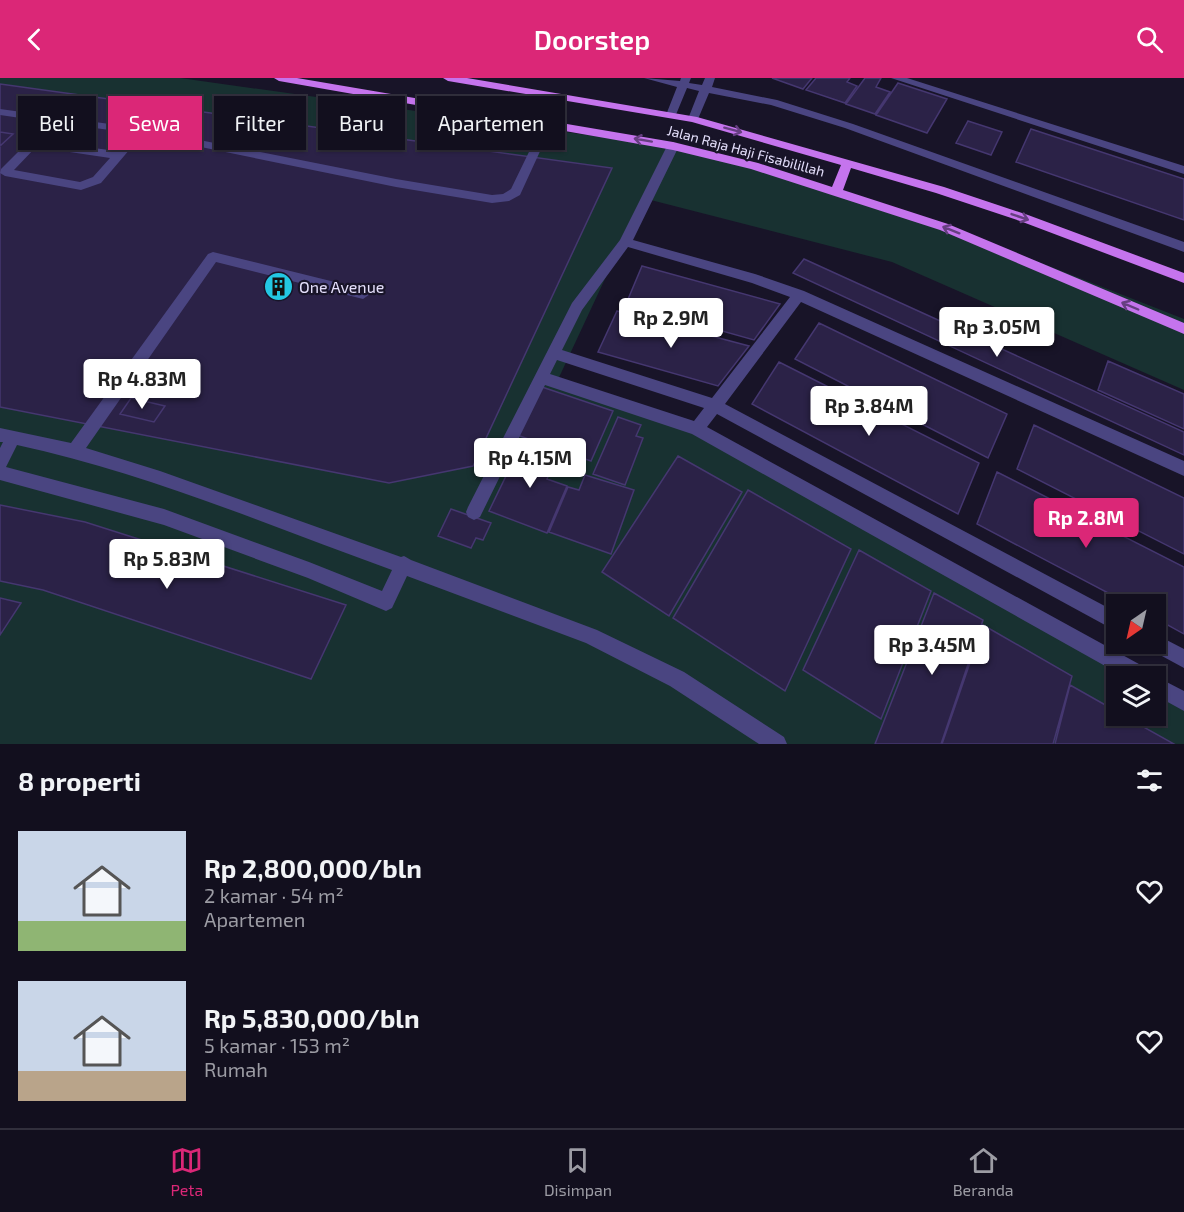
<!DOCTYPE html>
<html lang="id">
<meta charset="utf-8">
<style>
body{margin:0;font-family:"Exo 2",sans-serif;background:#1f1d2b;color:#f1f3f6;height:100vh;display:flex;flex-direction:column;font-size:22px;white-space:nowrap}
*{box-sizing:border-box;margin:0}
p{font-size:20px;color:#9c9ca4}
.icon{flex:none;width:33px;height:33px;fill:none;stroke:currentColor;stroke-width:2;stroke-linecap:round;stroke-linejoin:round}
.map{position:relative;height:666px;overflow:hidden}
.sheet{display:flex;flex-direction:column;background:#120f1e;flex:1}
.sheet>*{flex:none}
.top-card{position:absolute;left:18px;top:18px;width:600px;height:54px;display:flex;gap:12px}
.needle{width:39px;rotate:214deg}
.fabs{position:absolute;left:1106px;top:516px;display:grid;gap:12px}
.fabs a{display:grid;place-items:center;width:60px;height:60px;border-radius:0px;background:#120f1e;box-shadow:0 2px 4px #0004,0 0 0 2px #312f3c;font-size:30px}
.price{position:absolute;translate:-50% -51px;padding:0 14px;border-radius:6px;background:#fff;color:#222;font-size:20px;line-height:39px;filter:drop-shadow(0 2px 3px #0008)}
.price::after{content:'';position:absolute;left:50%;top:36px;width:18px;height:14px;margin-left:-9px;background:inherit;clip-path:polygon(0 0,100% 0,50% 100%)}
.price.on{background:#db2777;color:#fff}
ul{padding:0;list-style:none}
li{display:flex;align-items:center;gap:18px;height:150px;padding:0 18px}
li span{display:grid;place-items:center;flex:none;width:168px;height:120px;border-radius:0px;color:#555}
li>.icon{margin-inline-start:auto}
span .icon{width:72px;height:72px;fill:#fffc;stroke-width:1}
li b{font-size:26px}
h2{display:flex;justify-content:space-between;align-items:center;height:72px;padding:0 18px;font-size:26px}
.chip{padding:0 21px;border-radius:0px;background:#120f1e;box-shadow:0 2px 4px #0004,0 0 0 2px #312f3c;font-size:21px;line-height:54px}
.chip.on{background:#db2777;color:#fff}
header{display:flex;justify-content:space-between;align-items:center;height:78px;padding:0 18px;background:#db2777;color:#fff;font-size:27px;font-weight:600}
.menu{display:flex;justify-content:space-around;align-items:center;height:84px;border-top:2px solid #312f3c;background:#120f1e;font-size:16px;color:#9c9ca4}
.menu a{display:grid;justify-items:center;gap:3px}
.menu .on{color:#db2777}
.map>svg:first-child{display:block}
</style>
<header><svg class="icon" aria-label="back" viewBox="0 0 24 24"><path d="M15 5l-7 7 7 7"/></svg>Doorstep<svg class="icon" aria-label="search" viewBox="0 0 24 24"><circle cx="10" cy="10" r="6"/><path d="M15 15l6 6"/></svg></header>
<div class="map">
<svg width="1184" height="666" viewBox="0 0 1184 666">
<rect width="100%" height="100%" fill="#181428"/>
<path fill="#183131" d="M0,0h180l486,68 81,20 279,91 158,62v71l-292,-128 -249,-64 10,-22 -98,210 138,46 438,244h-15v40h39v-26l29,16v38h-1184z"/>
<path fill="#2b2247" stroke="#453770" stroke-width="1.5" d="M772,0h40l-9,11z
M816,0h34l-3,4 10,4 -12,17 -39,-13z
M865,0h16l-5,9 14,5 -15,22 -29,-10z
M898,5l49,16 -20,34 -51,-18z
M0,6l612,84 -139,298 -84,17 -389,-76z
M968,43l34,11 -11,23 -35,-12z
M1031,51l153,50v41l-168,-58z
M0,54l13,2 -13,12z
M804,181l380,173v23l-391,-182z
M642,188l138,38 -26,36 -128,-36z
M617,233l132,35 -31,40 -120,-34z
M819,245l188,91 -19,44 -193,-99z
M1108,283l76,33v35l-86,-39z
M779,284l200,101 -21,51 -206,-110z
M542,309l71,24 -22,50 -74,-26z
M131,320l34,8 -11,16 -34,-8z
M618,339l23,8 -5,11 7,2 -18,47 -32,-11z
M1034,347l150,73v56l-167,-85z
M523,363l36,12 -12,26 20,7 -20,47 -58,-22z
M678,378l64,36 -73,124 -67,-44z
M997,394l187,95v67l-29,-16v-14h-26l-152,-80z
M585,397l49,15 -23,64 -62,-22 19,-45 11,3z
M748,412l103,59 -66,142 -112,-73z
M0,427l85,17 261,83 -35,74 -268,-89 -43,-9z
M451,431l40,14 -8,17 -7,-2 -5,10 -33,-12z
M859,472l72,41 -50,128 -78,-49z
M934,515l49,27 -42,124h-66z
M0,520l21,5 -21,32z
M983,547l89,51 -19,68h-111z
M1070,607l46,26v5h8l50,28h-119z"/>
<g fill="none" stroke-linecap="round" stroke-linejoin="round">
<path fill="#4a4581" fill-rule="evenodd" d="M644,0l36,3 1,-3h10l-2,5 13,2 3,-7h10l-3,9 65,13 76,24 331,118v10l-339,-124 -74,-23 -62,-12 -11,26 -5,3 -5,-3 11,-28 -12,-3 -12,29h-8l-1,-2 11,-28z
M891,0h16l277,88v8z
M0,31l139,19 257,51 96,16 11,-1 8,-5 32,-66 5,-3 5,3 -33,72 -11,6 -17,2 -96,-16 -254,-52 -41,48 -20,7 -76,-14 -5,-3 1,-4 47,-47 -48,-7zM59,45l72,10 -15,18 -74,-10zM36,69l74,11 -17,19 -13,5 -66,-12z
M673,64l6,4 -46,94 122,34 49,17 380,170v15l-383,-174 -76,102 391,208v19l-399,-217 -10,13 441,242 2,7h-27l-431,-242 -147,-49 -65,132 -6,3 -6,-3 -2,-5 2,-5 104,-204 48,-63 47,-94zM628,169l124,36 38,14 -78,101 -150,-48 20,-40zM557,282l147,48 -10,13 -144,-47z
M213,174l150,37 7,5 -7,5 -147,-37 -130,186 74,23 241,86 3,-1 7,4 186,70 87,42 100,65 3,7h-28l-89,-58 -84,-43 -179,-67 -15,32 -6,3 -78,-33 -144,-53 -164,-45v-32l3,-6h-3v-14l71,15 137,-189zM17,367c129,28 251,80 375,125l-10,21 -73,-29 -145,-53 -158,-42z
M1155,556l29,15v19l-35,-19 -3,-5h9z
M1153,598h2l29,15v20l-29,-16v-19z"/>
<path fill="#c574ed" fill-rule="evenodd" d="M274,0h23l376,64 85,21 74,24 9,-22 -149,-43 -244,-41 -5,-3h24l230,39 247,70 84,28 156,58v10l-164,-62 -84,-28 -85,-25 -8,22 105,34 236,99v11l-244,-104 -189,-61 -78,-19 -394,-69z"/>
</g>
<defs><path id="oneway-shaft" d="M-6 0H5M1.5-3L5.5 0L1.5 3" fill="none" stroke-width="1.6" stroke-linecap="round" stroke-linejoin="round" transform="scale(1.5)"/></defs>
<g stroke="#663f81">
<use href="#oneway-shaft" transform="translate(733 52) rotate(15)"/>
<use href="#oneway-shaft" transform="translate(643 62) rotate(-170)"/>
<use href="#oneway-shaft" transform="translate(1020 139) rotate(19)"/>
<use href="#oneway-shaft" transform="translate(951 152) rotate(-158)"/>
<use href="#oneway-shaft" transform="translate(1130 228) rotate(-157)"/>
</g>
<defs>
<symbol id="building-disc" viewBox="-11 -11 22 22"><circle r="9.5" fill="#23c7e3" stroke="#181428"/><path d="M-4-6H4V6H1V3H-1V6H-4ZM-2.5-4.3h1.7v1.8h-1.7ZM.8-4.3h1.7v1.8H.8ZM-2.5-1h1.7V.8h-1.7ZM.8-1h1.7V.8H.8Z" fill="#111"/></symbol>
</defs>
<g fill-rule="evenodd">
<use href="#building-disc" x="262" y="192" width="33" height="33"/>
</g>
<g text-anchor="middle" stroke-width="4.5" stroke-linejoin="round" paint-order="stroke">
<g font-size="14" fill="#e4dffb" stroke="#181428">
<text transform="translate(746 73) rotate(15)" y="5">Jalan Raja Haji Fisabilillah</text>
</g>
<g font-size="16" fill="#e4dffb" stroke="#181428" text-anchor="start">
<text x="299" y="215">One Avenue</text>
</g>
</g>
</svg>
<div class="fabs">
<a><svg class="needle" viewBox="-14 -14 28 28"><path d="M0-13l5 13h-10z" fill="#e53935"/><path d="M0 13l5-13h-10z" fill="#9c9ca4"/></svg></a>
<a><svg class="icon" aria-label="layers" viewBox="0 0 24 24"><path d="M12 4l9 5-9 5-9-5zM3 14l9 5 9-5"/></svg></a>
</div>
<b class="price" style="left:671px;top:271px">Rp 2.9M</b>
<b class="price" style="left:997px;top:280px">Rp 3.05M</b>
<b class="price" style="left:142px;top:332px">Rp 4.83M</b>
<b class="price" style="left:869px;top:359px">Rp 3.84M</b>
<b class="price" style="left:530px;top:411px">Rp 4.15M</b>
<b class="price on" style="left:1086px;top:471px">Rp 2.8M</b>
<b class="price" style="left:167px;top:512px">Rp 5.83M</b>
<b class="price" style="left:932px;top:598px">Rp 3.45M</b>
<div class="top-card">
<a class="chip">Beli</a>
<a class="chip on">Sewa</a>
<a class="chip">Filter</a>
<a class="chip">Baru</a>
<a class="chip">Apartemen</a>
</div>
</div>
<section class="sheet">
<h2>8 properti<svg class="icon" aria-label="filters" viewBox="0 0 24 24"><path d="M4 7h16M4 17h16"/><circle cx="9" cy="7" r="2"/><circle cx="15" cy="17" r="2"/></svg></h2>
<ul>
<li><span style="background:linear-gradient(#c9d6e8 75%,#8fb573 0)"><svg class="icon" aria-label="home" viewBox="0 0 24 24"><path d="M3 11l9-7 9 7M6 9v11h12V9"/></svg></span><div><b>Rp 2,800,000/bln</b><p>2 kamar · 54 m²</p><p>Apartemen</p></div><svg class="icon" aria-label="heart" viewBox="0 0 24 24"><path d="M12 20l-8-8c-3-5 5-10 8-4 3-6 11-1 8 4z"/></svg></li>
<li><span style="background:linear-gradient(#c9d6e8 75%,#b9a48a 0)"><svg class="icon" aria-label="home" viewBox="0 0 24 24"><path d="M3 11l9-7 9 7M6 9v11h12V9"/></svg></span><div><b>Rp 5,830,000/bln</b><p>5 kamar · 153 m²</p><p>Rumah</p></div><svg class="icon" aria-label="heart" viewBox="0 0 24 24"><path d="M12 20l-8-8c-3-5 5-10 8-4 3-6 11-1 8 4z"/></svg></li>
</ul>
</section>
<nav class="menu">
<a class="on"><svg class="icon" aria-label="map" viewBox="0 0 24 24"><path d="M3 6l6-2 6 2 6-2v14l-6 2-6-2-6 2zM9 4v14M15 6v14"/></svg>Peta</a>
<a><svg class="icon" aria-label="saved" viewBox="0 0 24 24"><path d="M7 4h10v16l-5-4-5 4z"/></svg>Disimpan</a>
<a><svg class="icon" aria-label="home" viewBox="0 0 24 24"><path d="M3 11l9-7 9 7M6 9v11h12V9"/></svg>Beranda</a>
</nav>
